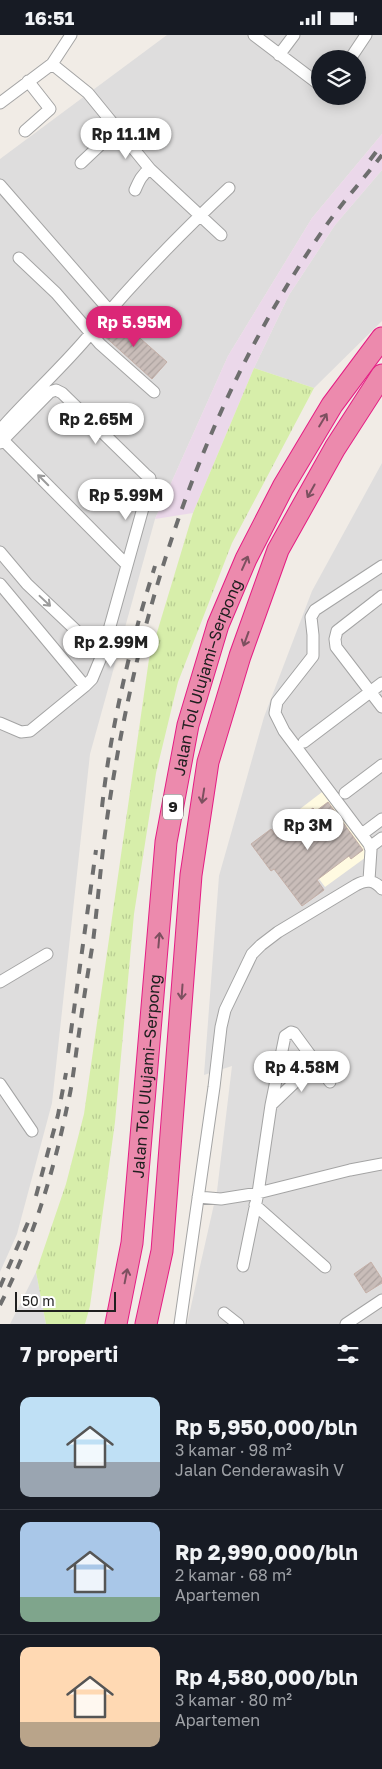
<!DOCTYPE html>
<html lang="id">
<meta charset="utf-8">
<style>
body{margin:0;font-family:"Golos Text",sans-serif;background:#242831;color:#f1f3f6;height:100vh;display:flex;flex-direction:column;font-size:19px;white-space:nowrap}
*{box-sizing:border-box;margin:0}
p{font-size:16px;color:#9ea1a6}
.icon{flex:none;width:28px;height:28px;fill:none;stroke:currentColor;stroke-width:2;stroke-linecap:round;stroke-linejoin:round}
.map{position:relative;height:1289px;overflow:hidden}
.side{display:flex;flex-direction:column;background:#171b24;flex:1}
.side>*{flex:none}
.buttons{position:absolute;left:311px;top:15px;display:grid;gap:10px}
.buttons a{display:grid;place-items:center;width:55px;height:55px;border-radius:50%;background:#171b24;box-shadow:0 2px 12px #0003;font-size:25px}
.scale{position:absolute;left:15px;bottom:12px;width:101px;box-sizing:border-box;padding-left:5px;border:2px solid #202020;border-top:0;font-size:14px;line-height:18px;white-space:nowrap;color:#202020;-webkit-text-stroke:4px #fff;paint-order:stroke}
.price{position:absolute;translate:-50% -42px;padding:0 11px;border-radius:18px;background:#fff;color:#222;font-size:16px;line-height:32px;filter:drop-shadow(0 1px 2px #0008)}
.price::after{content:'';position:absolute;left:50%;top:30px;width:15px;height:11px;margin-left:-8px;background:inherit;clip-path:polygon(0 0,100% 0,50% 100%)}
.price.current{background:#db2777;color:#fff}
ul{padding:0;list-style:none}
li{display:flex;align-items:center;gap:15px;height:125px;padding:0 20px}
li+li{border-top:1px solid #363941}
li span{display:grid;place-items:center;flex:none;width:140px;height:100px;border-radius:10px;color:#555}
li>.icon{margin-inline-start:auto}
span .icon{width:60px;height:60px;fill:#fffc;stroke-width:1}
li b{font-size:21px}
h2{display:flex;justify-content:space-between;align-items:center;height:60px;padding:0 20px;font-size:21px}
.status{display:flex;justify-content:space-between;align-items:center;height:35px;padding:0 25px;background:#171b24;direction:ltr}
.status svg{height:14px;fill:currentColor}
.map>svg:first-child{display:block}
</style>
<div class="status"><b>16:51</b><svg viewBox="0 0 49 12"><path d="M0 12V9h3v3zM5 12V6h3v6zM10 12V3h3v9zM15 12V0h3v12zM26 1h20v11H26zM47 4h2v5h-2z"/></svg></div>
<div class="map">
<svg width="382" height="1289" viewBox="0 0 382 1289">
<defs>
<pattern id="grass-tufts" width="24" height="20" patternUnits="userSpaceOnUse" patternTransform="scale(1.25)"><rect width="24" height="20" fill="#d7eeaa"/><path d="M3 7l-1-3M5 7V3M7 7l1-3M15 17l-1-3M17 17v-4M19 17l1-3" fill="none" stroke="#b8cc92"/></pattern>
<pattern id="building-hatch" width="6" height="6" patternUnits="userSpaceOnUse" patternTransform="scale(1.25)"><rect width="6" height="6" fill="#c9bdb9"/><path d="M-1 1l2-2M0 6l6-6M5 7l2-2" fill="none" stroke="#aca29f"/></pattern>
</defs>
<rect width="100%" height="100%" fill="#f1ece6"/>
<path fill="#dedddd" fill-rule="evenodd" d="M167,0h215v99l-70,84 -84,138 -73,163 -65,235 -38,349 -35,131 -17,38v-1113zM320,24h38v37h-38z
M382,135v151l-68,67 -60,-20 35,-73 46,-70z
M382,428v861h-195l30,-133 15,-125 -28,9 15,-199 45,-159 48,-126z
M36,1237l10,52h-36z"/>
<path fill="#fffae1" d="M326,754l43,56v10l-44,32 -46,-62z"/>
<path fill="#ebd8ea" d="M382,99v36l-47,55 -46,70 -35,73 -61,145 -38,6 73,-163 84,-138z"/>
<path fill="url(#grass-tufts)" d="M254,333l60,20 -82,155 -54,139 -22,91 -22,141 -19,208 -25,184 -5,18h-39l-10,-52 30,-88 18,-70 65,-455 44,-146z"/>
<path fill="url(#building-hatch)" stroke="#c4afa7" d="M115,281l52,46 -15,17 -51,-46z
M328,767l35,48 -12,9 -2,-3 -32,24 7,10 -22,16 -28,-37 -3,2 -20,-27 20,-15 5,6 37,-27 3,3z
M371,1227l11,17v4l-16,10 -12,-19z"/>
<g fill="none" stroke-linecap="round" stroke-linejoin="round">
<defs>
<path id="minor" d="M254,0l66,50
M279,20l15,-20
M350,24l16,-24
M52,29l36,29 62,76 71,66
M0,68l52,-39 19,-29
M25,96l25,-22 -22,-28
M81,128l36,-34
M0,150l109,125
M135,155c4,-9 7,-16 15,-21
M19,223l37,35 44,51 54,48
M0,395c29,-33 63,-63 91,-97 42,-51 90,-100 138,-145
M3,405l124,125
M0,408l50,-51 6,-2 6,3 83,81 5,4v5l-48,172 -10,24 -7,7 -55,45 -9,1 -21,-9
M0,517l27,32 75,71
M0,549l85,102
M382,561l-45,35 -2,8 1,8 46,60
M304,707l78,-59
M345,758l37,-28
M362,799l20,-15
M370,812l12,-9
M369,845l2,-30 -2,-6 -85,-113 -9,-18 2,-11 36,-46v-21l-2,-18 4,-7 67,-44
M0,947l47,-28
M0,1049l32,47
M271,1070l45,-43
M198,1162l23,2 37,-6 92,-23 32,-6
M255,1170l70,62
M243,1231l15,-73 13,-88 14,-69 6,-4 3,1 36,49
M224,1278l14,11
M180,1289l34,-237 7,-60 4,-17 27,-56 9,-9 17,-13 78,-47c11,-6 18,-5 26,4
M346,1289l36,-24"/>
<g id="motorway">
<path id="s1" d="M116,1289l16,-81 34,-401 22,-117 30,-100 28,-66 37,-72 49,-82 50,-67"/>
<path d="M146,1289l16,-73 29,-376 17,-113 32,-106 38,-106 57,-102 47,-73"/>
</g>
</defs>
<use href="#minor" stroke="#a4a4a4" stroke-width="13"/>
<use href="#motorway" stroke="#e51d84" stroke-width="23"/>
<use href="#minor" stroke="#fff" stroke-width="11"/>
<use href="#motorway" stroke="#ec8aad" stroke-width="21"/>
<path stroke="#6e6e6e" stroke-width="4" stroke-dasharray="10 10" stroke-linecap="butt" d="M370,125l12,-16
M102,772c9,-81 28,-162 53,-241
M68,1018l28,-203
M36,1161l22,-81 8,-42
M0,1252l29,-67
M0,1270c32,-63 53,-130 67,-198 6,-24 8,-49 12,-74 4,-30 9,-61 14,-91 5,-41 8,-82 14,-123 30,-208 94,-411 214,-586 18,-27 41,-52 61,-78"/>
</g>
<defs><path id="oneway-shaft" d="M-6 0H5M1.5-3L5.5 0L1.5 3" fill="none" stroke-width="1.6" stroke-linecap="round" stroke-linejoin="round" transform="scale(1.25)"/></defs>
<g stroke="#7c505f">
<use href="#oneway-shaft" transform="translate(323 385) rotate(-59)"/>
<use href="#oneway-shaft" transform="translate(311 456) rotate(119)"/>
<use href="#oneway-shaft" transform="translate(245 528) rotate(-66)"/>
<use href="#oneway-shaft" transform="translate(246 604) rotate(110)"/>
<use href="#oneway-shaft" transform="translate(203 761) rotate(99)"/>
<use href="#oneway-shaft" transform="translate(159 905) rotate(-85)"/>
<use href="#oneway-shaft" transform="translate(182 957) rotate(94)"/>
<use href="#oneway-shaft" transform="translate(126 1241) rotate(-79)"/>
</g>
<g stroke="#9b9b9b">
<use href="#oneway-shaft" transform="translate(43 445) rotate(-135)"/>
<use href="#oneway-shaft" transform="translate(45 566) rotate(43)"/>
</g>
<g text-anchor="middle" stroke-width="4" stroke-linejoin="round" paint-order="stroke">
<rect fill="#fff" stroke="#636363" stroke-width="1" x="163" y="759.5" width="20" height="25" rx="4"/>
<g font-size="15" font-weight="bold" fill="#202020">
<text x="173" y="777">9</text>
</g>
<g font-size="16" fill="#202020" stroke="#fff">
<text dy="6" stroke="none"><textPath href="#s1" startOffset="655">Jalan Tol Ulujami–Serpong</textPath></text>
<text dy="6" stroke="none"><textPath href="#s1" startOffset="250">Jalan Tol Ulujami–Serpong</textPath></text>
</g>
</g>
</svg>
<div class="buttons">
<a><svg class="icon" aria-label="layers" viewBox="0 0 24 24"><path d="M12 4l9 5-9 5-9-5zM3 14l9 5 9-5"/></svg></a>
</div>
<div class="scale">50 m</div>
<b class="price" style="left:126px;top:125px">Rp 11.1M</b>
<b class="price current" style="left:134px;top:313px">Rp 5.95M</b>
<b class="price" style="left:96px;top:410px">Rp 2.65M</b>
<b class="price" style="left:126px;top:486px">Rp 5.99M</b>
<b class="price" style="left:111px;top:633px">Rp 2.99M</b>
<b class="price" style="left:308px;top:816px">Rp 3M</b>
<b class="price" style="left:302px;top:1058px">Rp 4.58M</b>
</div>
<section class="side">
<h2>7 properti<svg class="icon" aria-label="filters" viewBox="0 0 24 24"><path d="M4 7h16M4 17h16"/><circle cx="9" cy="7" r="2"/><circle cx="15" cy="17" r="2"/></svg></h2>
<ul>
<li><span style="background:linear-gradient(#bfe0f5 65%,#9aa5b1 0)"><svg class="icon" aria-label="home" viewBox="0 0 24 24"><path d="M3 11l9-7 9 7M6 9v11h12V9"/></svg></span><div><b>Rp 5,950,000/bln</b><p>3 kamar · 98 m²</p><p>Jalan Cenderawasih V</p></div></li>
<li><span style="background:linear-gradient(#a9c7e8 75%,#7fa58c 0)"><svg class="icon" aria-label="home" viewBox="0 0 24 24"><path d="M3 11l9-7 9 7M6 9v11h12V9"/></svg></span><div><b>Rp 2,990,000/bln</b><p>2 kamar · 68 m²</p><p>Apartemen</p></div></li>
<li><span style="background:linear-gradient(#ffd9b3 75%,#b9a48a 0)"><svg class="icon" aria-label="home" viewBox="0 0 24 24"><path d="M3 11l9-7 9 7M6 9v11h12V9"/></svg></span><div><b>Rp 4,580,000/bln</b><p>3 kamar · 80 m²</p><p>Apartemen</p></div></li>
</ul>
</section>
